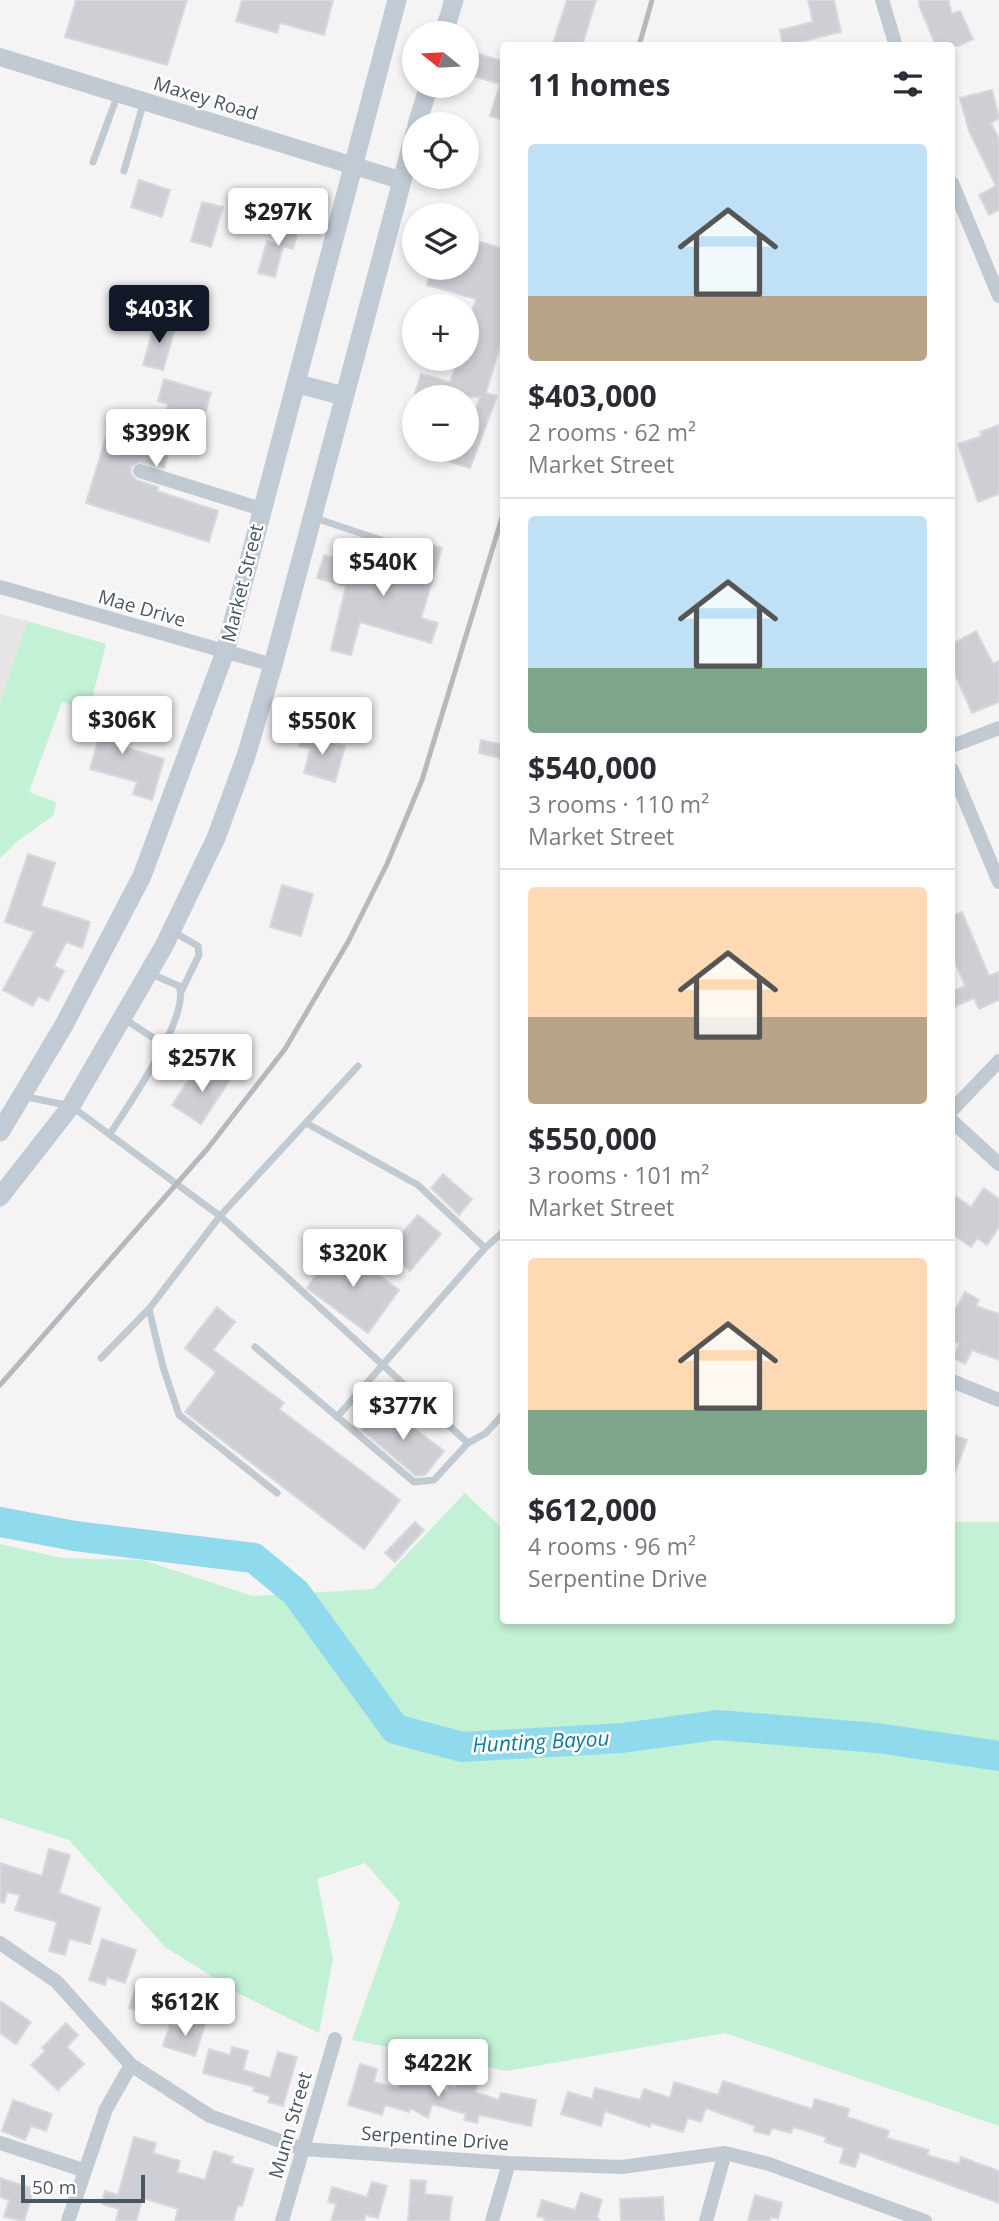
<!DOCTYPE html>
<meta charset="utf-8">
<style>
body{margin:0;font-family:"Open Sans",sans-serif;background:#f7f7f7;color:#2b2b33;height:100vh;display:flex;flex-direction:column;font-size:26px;white-space:nowrap}
*{box-sizing:border-box;margin:0}
p{font-size:23px;color:#7c7c81}
.icon{flex:none;width:38px;height:38px;fill:none;stroke:currentColor;stroke-width:2;stroke-linecap:round;stroke-linejoin:round}
.map{position:relative;flex:1;overflow:hidden}
.details{position:absolute;left:500px;top:42px;width:455px;height:1582px;display:flex;flex-direction:column;background:#fff;border-radius:7px;box-shadow:0 4px 10px #0003}
.details>*{flex:none}
.needle{width:46px;rotate:288deg}
.controls{position:absolute;left:402px;top:21px;display:grid;gap:14px}
.controls a{display:grid;place-items:center;width:77px;height:77px;border-radius:50%;background:#fff;box-shadow:0 4px 10px #0003;font-size:35px}
.scale{position:absolute;left:21px;bottom:18px;width:124px;box-sizing:border-box;padding-left:7px;border:4px solid #4a5661;border-top:0;font-size:19px;line-height:24px;white-space:nowrap;color:#4a5661;-webkit-text-stroke:5px #fff;paint-order:stroke}
.price{position:absolute;translate:-50% -60px;padding:0 16px;border-radius:7px;background:#fff;color:#222;font-size:23px;line-height:46px;filter:drop-shadow(0 2px 4px #0008)}
.price::after{content:'';position:absolute;left:50%;top:42px;width:21px;height:16px;margin-left:-10px;background:inherit;clip-path:polygon(0 0,100% 0,50% 100%)}
.price.on{background:#111827;color:#fff}
ul{padding:0;list-style:none}
li{display:grid;align-content:center;gap:14px;height:371px;padding:0 28px}
li+li{border-top:2px solid #e1e1e2}
li span{display:grid;place-items:center;height:217px;border-radius:7px;color:#555}
li>.icon{margin-inline-start:auto}
span .icon{width:126px;height:126px;fill:#fffc;stroke-width:1}
li b{font-size:30px}
h2{display:flex;justify-content:space-between;align-items:center;height:84px;padding:0 28px;font-size:30px}
.map>svg:first-child{display:block}
</style>
<div class="map">
<svg width="999" height="2221" viewBox="0 0 999 2221">
<rect width="100%" height="100%" fill="#f5f3f3"/>
<path fill="#e6e4e5" d="M0,614l27,7 -27,81z"/>
<path fill="#c3f1d5" d="M27,621l79,23 -17,67 -27,-9 -33,90 27,10 -2,13 -34,24 -20,19v-156z
M465,1493l39,37v90h448v-98h47v604l-274,-93 -218,38 -155,-31 48,-137 -35,-40 -48,16 16,80 -14,74 -79,-39 -75,-47 -96,-107 -69,-22v-274l62,14 81,2 109,36 122,-7z"/>
<g fill="none" stroke-linecap="round" stroke-linejoin="round">
<path stroke="#90daee" stroke-width="30" d="M0,1522l75,14 179,22 42,35 99,136 67,18 160,-9 95,-13 160,13 122,18"/>
</g>
<path fill="#cdcfd5" stroke="#d7d9de" stroke-width="2" d="M76,0h111l-20,65 -102,-28z
M242,0h91l-9,35 -44,-12 -3,10 -41,-12z
M567,0h29l-14,46h-30z
M808,0h26l7,32 -58,14 -3,-16 33,-8z
M919,0h29l4,14 8,-3 13,28 -14,7h-23l-17,-41z
M476,53l28,9v58l-14,-4 10,-32 -30,-9z
M992,90l7,28 -8,5 8,16v71l-10,5 -10,-20 17,-9 -27,-55 -9,-33z
M139,180l31,10 -8,27 -31,-10z
M202,202l21,5 -12,40 -20,-6z
M283,220l17,4 -7,25 -10,-3 -8,31 -17,-4 9,-32 10,3z
M467,238l37,11v83l-18,61 11,3 -27,72 -49,-15v-3h46v-19l13,-34h-66l7,-23 29,8 8,-23h9v-32l9,-28 -49,-14 5,-17h35z
M156,319l20,6 -13,45 -20,-5z
M164,379l47,14 -16,55 -23,-7 -8,27 -25,-6 -8,5v7l5,6 22,7 -1,4 61,20 -9,31 -123,-39 20,-66 47,14 15,-47 -10,-3z
M999,425v69l-21,8 -20,-58 24,-8 -2,-4z
M419,541l23,7 -21,70 17,5 -7,20 -71,-21 -9,33 -20,-5 15,-64 -29,-8 7,-23 84,25z
M976,631l17,33 6,-3v41l-27,11 -20,-46v-23z
M80,714l52,16 -5,18 37,11 -12,41 -19,-6 4,-12 -47,-13 9,-32 -24,-8z
M303,733l42,13 -10,36 -31,-9 6,-24 -11,-3z
M481,740l23,5v14l-25,-6z
M28,854l27,9 -14,43 49,16 -8,26 -16,-6 -12,24 10,5 -16,30 -10,-5 -5,10 -30,-16 31,-58 -29,-10z
M282,885l31,9 -12,42 -31,-9z
M962,912l27,64 10,-4v28l-20,9 -5,-11 -22,10v-16l13,-6 -13,-32v-38z
M218,1065l15,10 -32,49 -29,-19 22,-33 14,9z
M443,1174l29,25 -13,16 -28,-27z
M984,1188l15,11v28l-12,18 -10,-7 -6,9 -19,-13v-40l19,13z
M418,1215l23,19 -31,37 -23,-20z
M338,1245l61,45 -31,43 -61,-45z
M965,1292l14,8 -3,6 23,8v46l-27,-10 -7,14 -12,-6 6,-14 -7,-4v-24z
M217,1307l18,15 -22,28 71,53 -5,6 121,91 -36,49 -179,-137 31,-40 -31,-24z
M382,1404l62,47 -19,24 -9,1 -54,-46z
M952,1434l15,6 -13,35h-2z
M415,1522l9,8 -29,32 -10,-9z
M49,1849l21,6 -11,38 41,15 -10,36 -21,-5 -4,16 -16,-4 8,-29 -42,-12 5,-15 -13,-3 -3,11 -4,-1v-39l42,13z
M102,1939l34,11 -11,33 -18,-6 -2,8 -16,-5z
M136,1987l22,8 3,-7 13,5 -10,28 -35,-13z
M0,2001l31,21 -15,22 -16,-11z
M191,2020l14,4 -10,32 -32,-10 7,-21 17,5z
M66,2023l12,12 -11,12 17,17 -26,26 -27,-25 14,-14 -3,-3z
M232,2047l16,4 -5,19 27,8 8,-26 19,5 -14,49 -15,-4 2,-6 -17,-5 2,-4 -52,-14 6,-24 21,6z
M360,2064l17,5 -3,13 25,7 4,-13 45,16 2,-6 6,2 2,-10 19,6 -2,8 24,8 2,-7 35,7 -5,26 -52,-11 -2,8 -13,-3 2,-6 -34,-10 -4,14 -18,-10 -1,4 -24,-7 -3,10 -34,-10z
M723,2081l89,28 3,-10 34,10 -2,8 42,14 -2,7 42,12 -2,5 32,9 2,-7 38,14v32l-139,-51 -5,15 -15,-4 4,-15 -19,-6 1,-5 -33,-10 -2,6 -19,-5 -3,7 -15,-4 1,-5 -49,-18 -5,14 -13,-4 -5,14 -32,-9 -1,4 -45,-16 -4,15 -40,-12 7,-22 24,7 3,-11 45,12 4,-11 26,9 4,-16 44,13z
M13,2100l39,14 -6,17 -15,-5 -6,14 -23,-9z
M134,2137l22,6 -3,10 27,8 -3,11 28,8 9,-29 19,6 -2,6 22,6 -11,37 -4,-1 -5,16h-58l3,-12 -35,-11 -7,23h-20l3,-12 -17,-5 3,-13 13,4z
M0,2178l34,11 -10,32 -20,-4 5,-17 -9,-3z
M411,2180l15,1 -1,13 27,3 -3,24h-41z
M372,2182l15,4 -9,32 -12,-3 -2,6h-33l5,-17 -8,-2 4,-15 35,10z
M581,2193l21,7 -5,17 3,4h-56l1,-3 -8,-2 5,-16 33,10z
M755,2195l27,8 -4,16 -7,-2 -1,4h-22z
M663,2197l1,24h-43l-1,-22z"/>
<g fill="none" stroke-linecap="round" stroke-linejoin="round">
<path stroke="#c1cad2" stroke-width="7" d="M93,162l25,-68
M124,171l20,-70
M312,517l96,32
M172,931l26,15 1,9 -18,37
M123,1018l41,27
M22,1096l49,10 149,110 248,227
M306,1123l112,62 67,63
M110,1134c17,-27 81,-118 69,-148l-30,-13
M149,1309l14,58 16,48 98,78
M255,1347l159,135 20,-2 34,-37 18,-10 18,-20
M101,1358l48,-49 71,-93 138,-150
M337,1417l148,-169 19,-17"/>
<path stroke="#c1cad2" stroke-width="14" d="M882,0l14,46
M952,183l47,113
M140,471l121,38
M0,587l273,78
M952,746l47,-18
M952,770l47,112
M952,1110l47,-49
M952,1121l47,43
M952,1381l47,19
M0,1943l57,39 74,83 79,51 93,33 206,14 113,4 103,-14 44,11 156,57
M0,2143l83,27
M68,2221l38,-112 25,-44
M282,2221l53,-182
M492,2221l17,-58
M706,2221l19,-68"/>
<path stroke="#c1cad2" stroke-width="18" d="M0,57l400,123"/>
<path stroke="#c1cbd6" stroke-width="19" d="M444,33l10,-33
M417,124l12,-38
M298,384l46,12
M0,1132l64,-107 78,-149 83,-224 172,-652
M0,1197l71,-91 93,-160 52,-108 30,-82 27,-91 142,-533"/>
<path stroke="#b5b8bd" stroke-width="5" d="M639,46l13,-46
M0,1385l208,-237 77,-99 63,-107 39,-78 35,-84 82,-269"/>
</g>
<g text-anchor="middle" stroke-width="5" stroke-linejoin="round" paint-order="stroke">
<g font-size="19" fill="#4a5661" stroke="#fff">
<text transform="translate(206 98) rotate(17)" y="7">Maxey Road</text>
<text transform="translate(242 583) rotate(-76)" y="7">Market Street</text>
<text transform="translate(142 608) rotate(16)" y="7">Mae Drive</text>
<text transform="translate(290 2125) rotate(-74)" y="7">Munn Street</text>
<text transform="translate(435 2138) rotate(4)" y="7">Serpentine Drive</text>
</g>
<g font-size="21" font-style="italic" fill="#0c7c9b" stroke="#fff">
<text transform="translate(541 1742) rotate(-3)" y="7">Hunting Bayou</text>
</g>
</g>
</svg>
<div class="controls">
<a><svg class="needle" viewBox="-14 -14 28 28"><path d="M0-13l5 13h-10z" fill="#e53935"/><path d="M0 13l5-13h-10z" fill="#7c7c81"/></svg></a>
<a><svg class="icon" aria-label="locate" viewBox="0 0 24 24"><circle cx="12" cy="12" r="6"/><path d="M12 2v4M12 18v4M2 12h4M18 12h4"/></svg></a>
<a><svg class="icon" aria-label="layers" viewBox="0 0 24 24"><path d="M12 4l9 5-9 5-9-5zM3 14l9 5 9-5"/></svg></a>
<a>+</a>
<a>−</a>
</div>
<div class="scale">50 m</div>
<b class="price" style="left:278px;top:248px">$297K</b>
<b class="price on" style="left:159px;top:345px">$403K</b>
<b class="price" style="left:156px;top:469px">$399K</b>
<b class="price" style="left:383px;top:598px">$540K</b>
<b class="price" style="left:122px;top:756px">$306K</b>
<b class="price" style="left:322px;top:757px">$550K</b>
<b class="price" style="left:202px;top:1094px">$257K</b>
<b class="price" style="left:353px;top:1289px">$320K</b>
<b class="price" style="left:403px;top:1442px">$377K</b>
<b class="price" style="left:185px;top:2038px">$612K</b>
<b class="price" style="left:438px;top:2099px">$422K</b>
<section class="details">
<h2>11 homes<svg class="icon" aria-label="filters" viewBox="0 0 24 24"><path d="M4 7h16M4 17h16"/><circle cx="9" cy="7" r="2"/><circle cx="15" cy="17" r="2"/></svg></h2>
<ul>
<li><span style="background:linear-gradient(#bfe0f5 70%,#b9a48a 0)"><svg class="icon" aria-label="home" viewBox="0 0 24 24"><path d="M3 11l9-7 9 7M6 9v11h12V9"/></svg></span><div><b>$403,000</b><p>2 rooms · 62 m²</p><p>Market Street</p></div></li>
<li><span style="background:linear-gradient(#bfe0f5 70%,#7fa58c 0)"><svg class="icon" aria-label="home" viewBox="0 0 24 24"><path d="M3 11l9-7 9 7M6 9v11h12V9"/></svg></span><div><b>$540,000</b><p>3 rooms · 110 m²</p><p>Market Street</p></div></li>
<li><span style="background:linear-gradient(#ffd9b3 60%,#b9a48a 0)"><svg class="icon" aria-label="home" viewBox="0 0 24 24"><path d="M3 11l9-7 9 7M6 9v11h12V9"/></svg></span><div><b>$550,000</b><p>3 rooms · 101 m²</p><p>Market Street</p></div></li>
<li><span style="background:linear-gradient(#ffd9b3 70%,#7fa58c 0)"><svg class="icon" aria-label="home" viewBox="0 0 24 24"><path d="M3 11l9-7 9 7M6 9v11h12V9"/></svg></span><div><b>$612,000</b><p>4 rooms · 96 m²</p><p>Serpentine Drive</p></div></li>
</ul>
</section>
</div>
